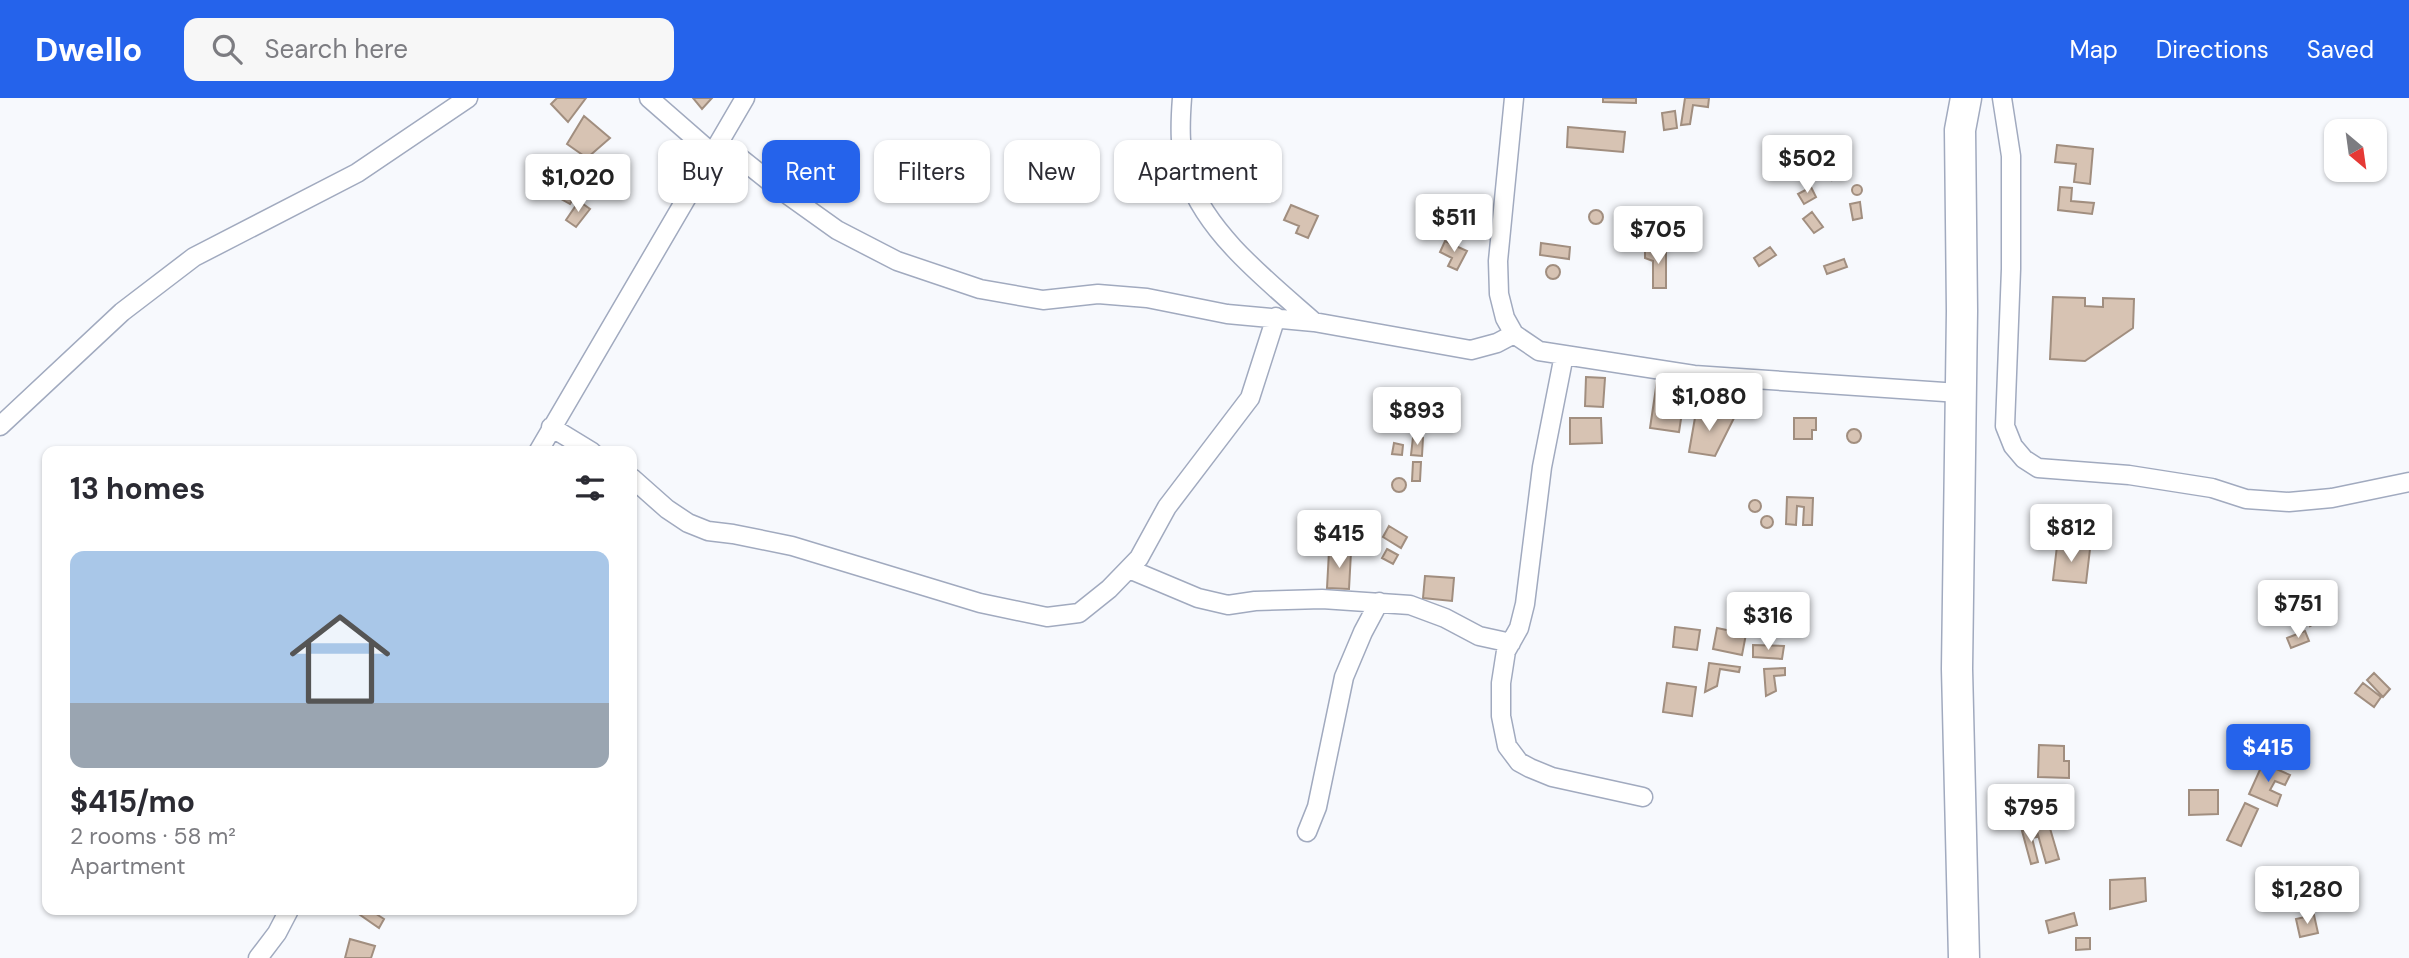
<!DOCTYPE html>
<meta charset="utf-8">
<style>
body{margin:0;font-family:"DM Sans",sans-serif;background:#f7f7f7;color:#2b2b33;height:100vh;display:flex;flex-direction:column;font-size:26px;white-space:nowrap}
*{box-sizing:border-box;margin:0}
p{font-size:23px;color:#7c7c81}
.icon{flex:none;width:38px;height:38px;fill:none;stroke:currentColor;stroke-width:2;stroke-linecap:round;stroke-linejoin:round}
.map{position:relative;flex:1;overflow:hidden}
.drawer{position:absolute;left:42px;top:348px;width:595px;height:469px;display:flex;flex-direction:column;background:#fff;border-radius:14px;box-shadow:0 2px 5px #0004}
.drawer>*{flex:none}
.guide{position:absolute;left:658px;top:42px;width:665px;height:63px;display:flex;gap:14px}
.needle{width:46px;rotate:151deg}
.tools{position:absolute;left:2324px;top:21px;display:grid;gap:14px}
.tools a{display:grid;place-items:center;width:63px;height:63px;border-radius:14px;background:#fff;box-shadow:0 2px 5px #0004;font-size:35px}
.price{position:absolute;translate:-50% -60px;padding:0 16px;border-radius:7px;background:#fff;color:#222;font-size:23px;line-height:46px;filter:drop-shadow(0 2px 4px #0008)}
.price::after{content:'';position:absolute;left:50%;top:42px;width:21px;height:16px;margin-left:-10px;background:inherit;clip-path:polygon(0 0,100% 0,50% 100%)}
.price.current{background:#2563eb;color:#fff}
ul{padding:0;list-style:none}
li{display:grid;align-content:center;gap:14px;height:371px;padding:0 28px}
li span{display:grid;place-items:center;height:217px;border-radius:14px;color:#555}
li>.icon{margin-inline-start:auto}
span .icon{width:126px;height:126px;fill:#fffc;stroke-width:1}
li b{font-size:30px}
h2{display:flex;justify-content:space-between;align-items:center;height:84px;padding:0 28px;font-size:30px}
.chip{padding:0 24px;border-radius:14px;background:#fff;box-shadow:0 2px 5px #0004;font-size:24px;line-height:63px}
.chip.current{background:#2563eb;color:#fff}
header{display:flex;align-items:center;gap:42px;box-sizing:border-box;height:98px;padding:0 35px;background:#2563eb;color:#fff}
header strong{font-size:33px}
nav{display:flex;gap:38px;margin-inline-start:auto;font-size:24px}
.search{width:490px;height:63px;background:#f7f7f7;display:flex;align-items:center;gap:18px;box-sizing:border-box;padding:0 24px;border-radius:14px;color:#7c7c81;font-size:26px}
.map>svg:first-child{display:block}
</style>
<header>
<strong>Dwello</strong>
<div class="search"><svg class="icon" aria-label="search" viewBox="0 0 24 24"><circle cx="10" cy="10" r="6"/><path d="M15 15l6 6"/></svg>Search here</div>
<nav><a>Map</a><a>Directions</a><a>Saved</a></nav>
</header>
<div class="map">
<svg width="2409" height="860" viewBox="0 0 2409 860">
<rect width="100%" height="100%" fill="#f7f9fd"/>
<path fill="#d7c3b3" stroke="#a18e7f" stroke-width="2" d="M557,0h29l-18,24 -17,-18z
M693,0h19l-10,11z
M1603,0h33v5l-33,-1z
M1685,0h24l-1,9 -15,-2 -3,19 -9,1z
M1675,13l2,17 -13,2 -2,-17z
M584,18l26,22 -23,20 -20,-14z
M1568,29l57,5 -2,20 -56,-5z
M2057,47l36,4 -3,35 -16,-2 2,-18 -21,-2z
M1837,65l7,9 -12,8 -6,-10z
M1852 92a5 5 0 1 1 10 0a5 5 0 1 1-10 0Z
M570,87l8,6 -8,13 -9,-5z
M1811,89l5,10 -12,7 -6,-10z
M2060,89l12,1 -1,13 23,2 -2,11 -34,-4z
M579,103l11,8 -14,18 -10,-7z
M1860,104l2,16 -9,2 -3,-16z
M1291,107l27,11 -10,22 -12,-5 3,-7 -15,-6z
M1589 119a7 7 0 1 1 14 0a7 7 0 1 1-14 0Z
M1812,114l11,15 -9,6 -11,-14z
M1445,143l22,10 -10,19 -9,-4 4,-8 -12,-6z
M1541,145l29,4 -1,12 -29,-4z
M1770,149l6,8 -17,11 -5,-8z
M1645,151h21v39h-13v-27l-8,-3z
M1844,161l3,8 -20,7 -3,-8z
M1546 174a7 7 0 1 1 14 0a7 7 0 1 1-14 0Z
M2053,199l32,1v8l18,1v-9l31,1 -1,29 -48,33 -35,-2z
M1586,279l19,1 -2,29 -18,-1z
M1657,283l29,5 -7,46 -29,-4z
M1433,296l27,2 -1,13 -27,-2z
M1696,314l38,6 -19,38 -26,-4z
M1570,320h31l1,25 -32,1z
M1794,320h22v12h-4v9h-18z
M1415.5 328a5.5 5.5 0 1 1 11 0a5.5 5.5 0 1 1-11 0Z
M1847 338a7 7 0 1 1 14 0a7 7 0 1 1-14 0Z
M1413,339l10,1 -1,18 -11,-1z
M1394,345l9,2 -1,10 -10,-1z
M1413,364h8l-1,19h-8z
M1392 387a7 7 0 1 1 14 0a7 7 0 1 1-14 0Z
M1787,399l26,1 -1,27h-9l1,-18 -7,-1 -1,19 -10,-1z
M1749 408a6 6 0 1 1 12 0a6 6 0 1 1-12 0Z
M1761 424a6 6 0 1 1 12 0a6 6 0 1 1-12 0Z
M1389,428l18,11 -6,11 -18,-11z
M1371,443l7,4 -5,9 -7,-4z
M2057,448l33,3 -4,34 -33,-3z
M1387,451l11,6 -5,9 -11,-6z
M1329,453l22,1 -2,37 -22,-1z
M1425,478l29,2 -2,23 -29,-3z
M2312,510l7,13 -9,5 -6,-13z
M1675,529l25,3 -3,20 -24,-3z
M1717,530l29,6 -4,21 -29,-6z
M2305,533l4,10 -18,7 -4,-10z
M1753,547l31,1 -2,13 -29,-2z
M1709,565l31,4 -1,5 -19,-3 -3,17 -12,6z
M1785,570v7l-11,1 2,15 -10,5 -2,-27z
M2374,575l16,16 -7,8 -16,-17z
M1667,585l29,4 -4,29 -29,-4z
M2363,585l18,14 -7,10 -19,-14z
M2039,647l25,1v15h5v17l-31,-1z
M2263,665l27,12 -5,10 -10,-4 -5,9 11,5 -4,11 -28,-12z
M2189,692h29v24l-29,1z
M2245,705l13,6 -17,37 -14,-6z
M2049,727l10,34 -13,4 -10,-35z
M2034,730l3,9 -5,1 6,24 -7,2 -9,-33z
M2145,780l1,23 -36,8v-29z
M353,812h17l14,9 -5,9z
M2074,815l3,12 -28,8 -3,-12z
M2314,817l4,18 -18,4 -4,-18z
M2076,840h14v11l-14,1z
M350,841l25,7 -4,12h-26z"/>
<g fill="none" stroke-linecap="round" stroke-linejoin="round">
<defs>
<path id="minor" d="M649,0l64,56
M1182,0c-2,26 -3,54 6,80 20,57 82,105 126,144
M1514,0l-16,163 1,33 6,24 9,16 25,17 155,24 265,18
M2002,0l9,58v113l-6,157 8,20 11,13 14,9 91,7 83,13 34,11 43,3 43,-4 77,-16
M720,44l54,43 63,45 60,31 83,28 63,11 55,-6 49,4 80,16 87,8 157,28 26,-7 17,-9
M1564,257l-22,112 -17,137 -6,24 -13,23 -5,32v33l6,30 12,16 11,6 22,9 91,20
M0,328l122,-114 72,-55 163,-84 111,-75
M551,329l41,25
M538,354l207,-354
M632,380l35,31 21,14 20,8 25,3 59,12 188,57 67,14 32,-4 30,-24 30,-31 28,-51 83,-109 26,-81
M1129,471l69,29 30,7 27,-4 67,-2 88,6 35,13 34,18 32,7
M1307,734l10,-25 27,-130 19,-45 16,-30
M258,860l19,-25 12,-23"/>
<path id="trunk" d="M1964,860l-7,-289 5,-358 -2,-181 6,-32"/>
</defs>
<use href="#minor" stroke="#a1aabf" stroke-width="21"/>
<use href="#trunk" stroke="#a1aabf" stroke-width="33"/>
<use href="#minor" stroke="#fff" stroke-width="18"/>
<use href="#trunk" stroke="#fff" stroke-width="30"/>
</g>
</svg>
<div class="tools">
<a><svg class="needle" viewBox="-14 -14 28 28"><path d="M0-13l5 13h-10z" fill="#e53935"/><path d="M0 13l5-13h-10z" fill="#7c7c81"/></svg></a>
</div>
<b class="price" style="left:1807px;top:97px">$502</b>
<b class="price" style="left:578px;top:116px">$1,020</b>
<b class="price" style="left:1454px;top:156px">$511</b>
<b class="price" style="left:1658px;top:168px">$705</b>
<b class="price" style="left:1709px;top:335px">$1,080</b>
<b class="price" style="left:1417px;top:349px">$893</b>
<b class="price" style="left:2071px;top:466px">$812</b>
<b class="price" style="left:1339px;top:472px">$415</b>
<b class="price" style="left:2298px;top:542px">$751</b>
<b class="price" style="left:1768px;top:554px">$316</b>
<b class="price current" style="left:2268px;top:686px">$415</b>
<b class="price" style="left:2031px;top:746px">$795</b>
<b class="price" style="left:2307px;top:828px">$1,280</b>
<div class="guide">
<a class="chip">Buy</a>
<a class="chip current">Rent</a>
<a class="chip">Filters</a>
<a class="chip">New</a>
<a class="chip">Apartment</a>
</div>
<section class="drawer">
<h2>13 homes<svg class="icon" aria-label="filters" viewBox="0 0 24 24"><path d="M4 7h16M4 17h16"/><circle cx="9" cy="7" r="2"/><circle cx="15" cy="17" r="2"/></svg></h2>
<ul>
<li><span style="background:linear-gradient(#a9c7e8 70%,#9aa5b1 0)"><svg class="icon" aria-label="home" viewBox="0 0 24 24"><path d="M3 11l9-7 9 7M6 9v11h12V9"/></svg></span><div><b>$415/mo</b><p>2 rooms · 58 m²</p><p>Apartment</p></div></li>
</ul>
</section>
</div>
